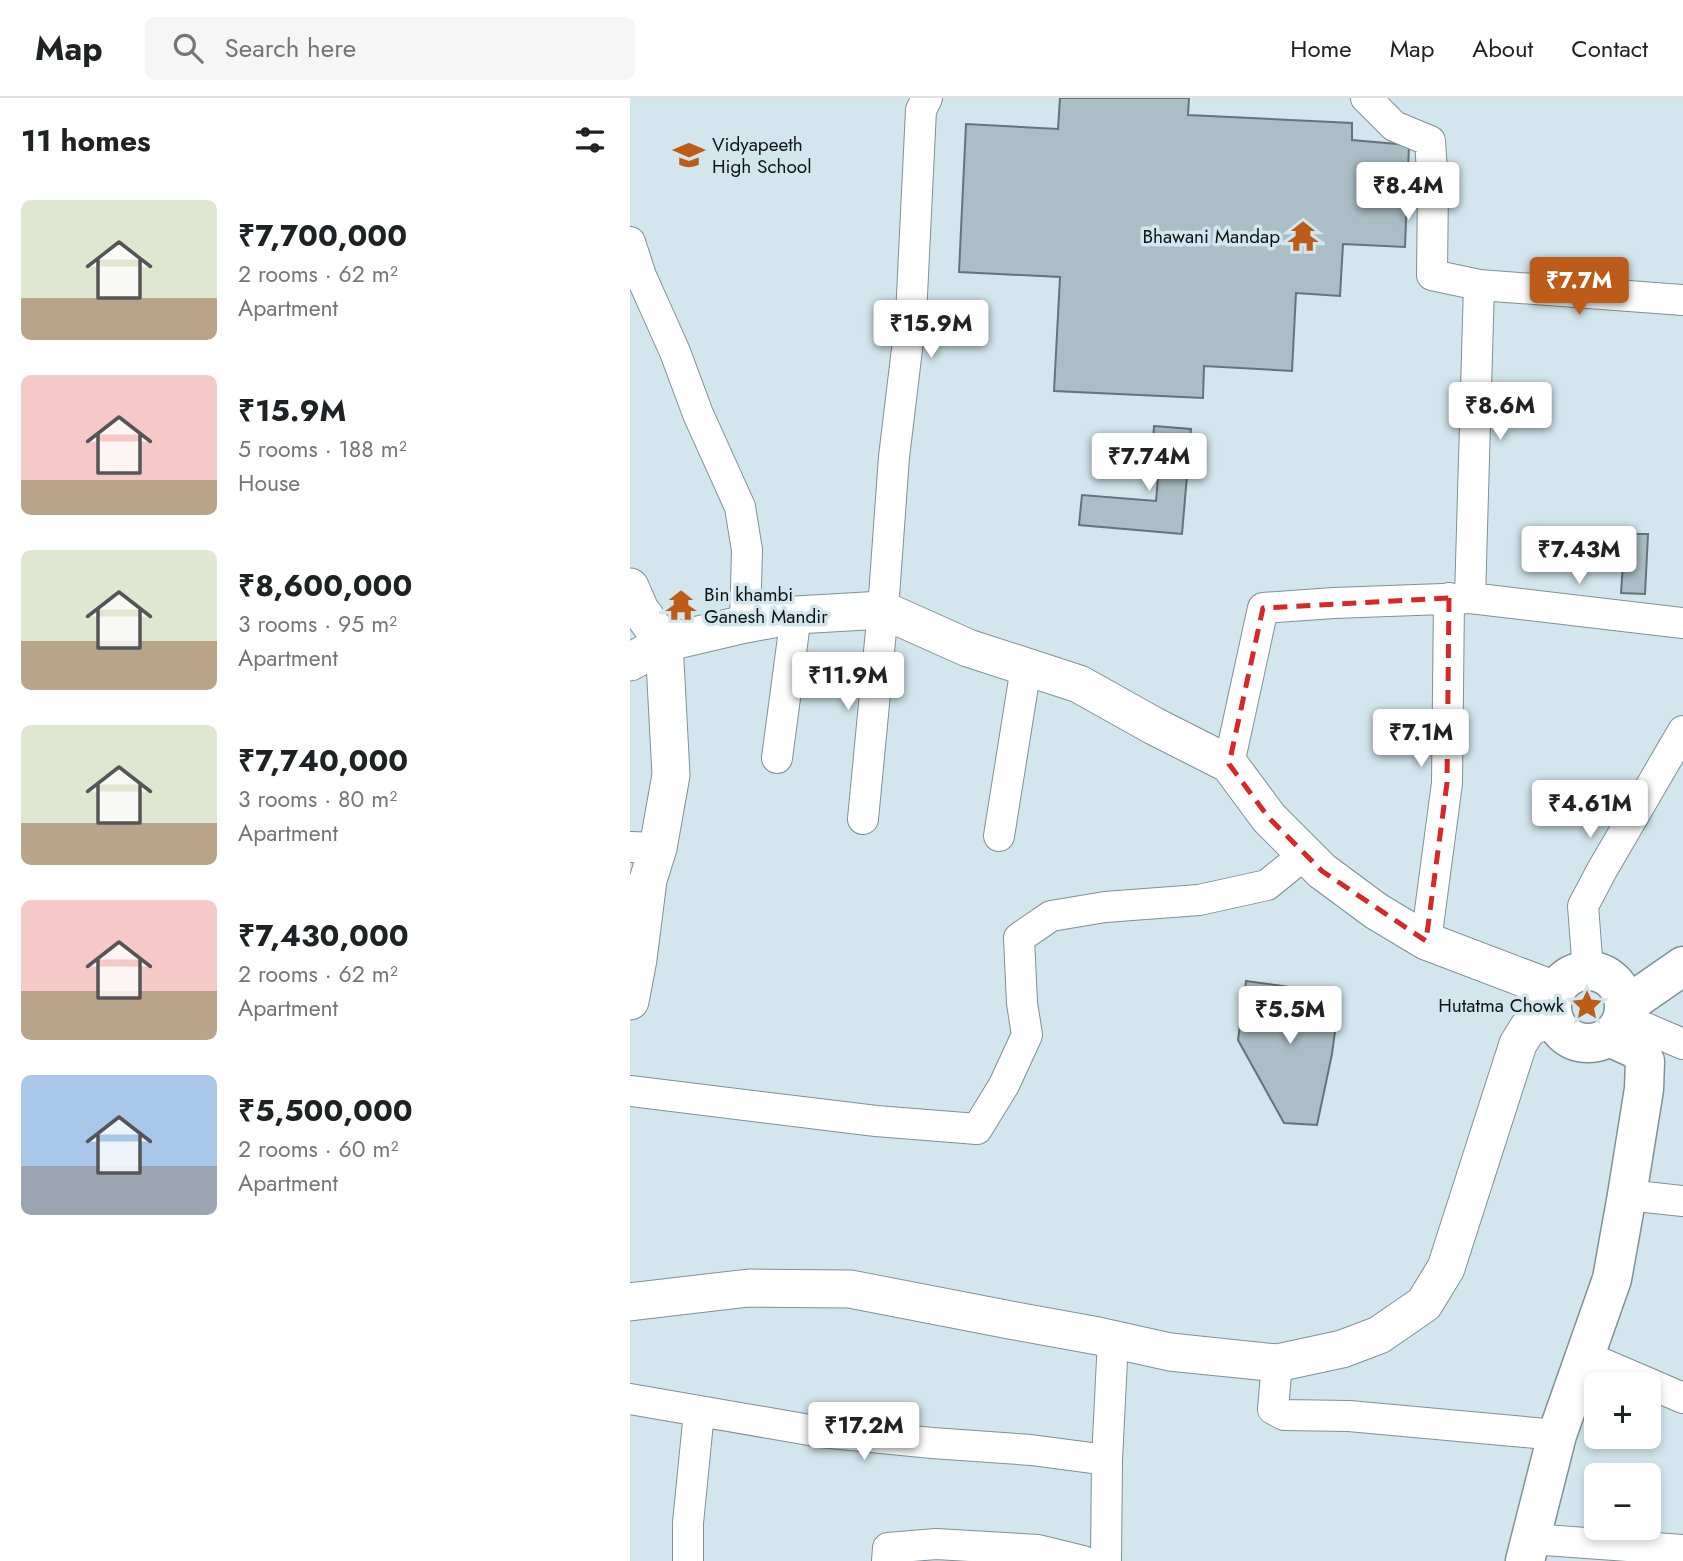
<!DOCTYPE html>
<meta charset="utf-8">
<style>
body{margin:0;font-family:Jost,sans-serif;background:#f6f6f6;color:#202124;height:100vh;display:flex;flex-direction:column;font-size:26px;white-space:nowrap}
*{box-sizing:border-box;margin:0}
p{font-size:23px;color:#757577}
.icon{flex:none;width:38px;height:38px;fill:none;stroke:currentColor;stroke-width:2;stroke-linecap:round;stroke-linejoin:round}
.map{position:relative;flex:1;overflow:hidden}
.drawer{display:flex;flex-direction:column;background:#fff;width:630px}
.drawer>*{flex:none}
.buttons{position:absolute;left:954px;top:1274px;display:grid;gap:14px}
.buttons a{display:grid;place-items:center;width:77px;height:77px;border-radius:10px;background:#fff;box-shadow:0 4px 10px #0003;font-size:35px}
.price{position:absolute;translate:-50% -60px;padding:0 16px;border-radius:7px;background:#fff;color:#222;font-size:23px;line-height:46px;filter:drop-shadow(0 2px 4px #0008)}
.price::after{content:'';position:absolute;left:50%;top:42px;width:21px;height:16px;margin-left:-10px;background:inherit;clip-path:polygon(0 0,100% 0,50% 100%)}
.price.selected{background:#bc5c18;color:#fff}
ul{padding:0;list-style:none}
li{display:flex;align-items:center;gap:21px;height:175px;padding:0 21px}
li span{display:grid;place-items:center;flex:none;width:196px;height:140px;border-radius:10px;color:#555}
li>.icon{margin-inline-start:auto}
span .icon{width:84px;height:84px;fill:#fffc;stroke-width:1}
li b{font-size:30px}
h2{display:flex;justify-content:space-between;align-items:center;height:84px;padding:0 21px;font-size:30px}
header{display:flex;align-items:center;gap:42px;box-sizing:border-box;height:98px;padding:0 35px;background:#fff;border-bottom:2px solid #e0e0e0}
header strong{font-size:33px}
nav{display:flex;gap:38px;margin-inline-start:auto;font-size:24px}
.search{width:490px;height:63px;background:#f6f6f6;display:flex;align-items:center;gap:18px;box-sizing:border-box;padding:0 24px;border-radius:10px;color:#757577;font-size:26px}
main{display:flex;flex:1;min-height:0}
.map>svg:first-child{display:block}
</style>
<header>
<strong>Map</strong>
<div class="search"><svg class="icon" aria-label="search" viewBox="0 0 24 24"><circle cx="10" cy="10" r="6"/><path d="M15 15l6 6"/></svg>Search here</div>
<nav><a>Home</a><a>Map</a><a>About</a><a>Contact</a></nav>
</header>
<main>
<section class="drawer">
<h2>11 homes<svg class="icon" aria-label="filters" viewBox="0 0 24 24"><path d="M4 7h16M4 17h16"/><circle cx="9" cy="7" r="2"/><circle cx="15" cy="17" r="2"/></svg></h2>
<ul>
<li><span style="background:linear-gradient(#dfe7d0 70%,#b9a48a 0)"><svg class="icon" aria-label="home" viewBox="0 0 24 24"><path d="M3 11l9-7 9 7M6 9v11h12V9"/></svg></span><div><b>₹7,700,000</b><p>2 rooms · 62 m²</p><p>Apartment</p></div></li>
<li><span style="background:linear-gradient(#f6c9c9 75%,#b9a48a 0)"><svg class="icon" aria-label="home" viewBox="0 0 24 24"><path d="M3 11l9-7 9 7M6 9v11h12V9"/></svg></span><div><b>₹15.9M</b><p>5 rooms · 188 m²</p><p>House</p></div></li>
<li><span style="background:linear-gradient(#dfe7d0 65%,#b9a48a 0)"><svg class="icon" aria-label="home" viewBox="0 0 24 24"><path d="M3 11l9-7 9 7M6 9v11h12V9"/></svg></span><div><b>₹8,600,000</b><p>3 rooms · 95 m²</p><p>Apartment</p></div></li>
<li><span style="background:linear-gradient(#dfe7d0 70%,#b9a48a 0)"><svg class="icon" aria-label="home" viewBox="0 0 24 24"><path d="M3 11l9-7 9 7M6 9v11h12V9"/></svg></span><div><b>₹7,740,000</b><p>3 rooms · 80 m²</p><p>Apartment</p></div></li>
<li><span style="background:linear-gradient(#f6c9c9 65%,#b9a48a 0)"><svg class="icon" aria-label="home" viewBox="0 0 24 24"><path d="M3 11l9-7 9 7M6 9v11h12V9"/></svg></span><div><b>₹7,430,000</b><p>2 rooms · 62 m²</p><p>Apartment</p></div></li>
<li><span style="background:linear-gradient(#a9c7e8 65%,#9aa5b1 0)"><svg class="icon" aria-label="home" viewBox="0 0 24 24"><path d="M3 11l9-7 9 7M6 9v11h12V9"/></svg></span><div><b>₹5,500,000</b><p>2 rooms · 60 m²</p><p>Apartment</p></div></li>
</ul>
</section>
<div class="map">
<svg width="1053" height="1463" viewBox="0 0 1053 1463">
<rect width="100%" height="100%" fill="#d3e6ed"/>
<path fill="#abbdc5" stroke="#63747a" stroke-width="2" d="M430,0h129l-1,17 164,8v17l57,5 -4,102 -62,-3 -3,52 -44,-3 -4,78 -88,-5 -1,32 -149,-7 6,-114 -101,-5 7,-148 92,5z
M524,328l37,3 -9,105 -103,-9 3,-30 74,6 5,-59h-8z
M995,436h23l-3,60 -24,-1z
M616,883l94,13 -8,60 -15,71 -33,-2 -46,-83z"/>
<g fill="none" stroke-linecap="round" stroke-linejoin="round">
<defs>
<path id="minor" d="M736,0l28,28 36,15 3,45 -1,89 47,10 204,15
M0,144l11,34 34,76 23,62 42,93 7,43 -2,74
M840,500l9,-313
M147,660l19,-143
M599,666l34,-156 71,-5 136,-5 213,25
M233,721l20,-209 11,-153 17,-141 10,-206 6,-12
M369,738l27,-169
M0,749l28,1
M796,843l21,-158 2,-185
M958,873l-5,-65 19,-36 81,-139
M992,920l61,26
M0,993l246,30 101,8 27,-44 23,-50 -5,-32 -3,-65 32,-22 54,-9 94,-7 68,-15 38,-31
M997,1097l56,6
M955,1258l98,42
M647,1265l-4,46 11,6 65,1 208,19
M0,1301l191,33 111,11 99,7 76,10
M901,1441l152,11
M58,1463v-38l11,-111
M257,1463l1,-13 48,-4 102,6 45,11
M476,1463l1,-101 6,-121"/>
<path id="tertiary" d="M0,489l10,23 24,33
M0,564l34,-19 81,-19 51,-9 87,-5 85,38 111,36 75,42 75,38 40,54 53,53 54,40 50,30 129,49
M0,903l8,-42 10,-79 10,-32 13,-73 -7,-132
M0,1204l119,-14 101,1 160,31 88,16 72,16 107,11 65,-14 37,-14 45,-31 22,-36 72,-224 10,-16 25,-11"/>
<path id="secondary" d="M922 909a36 36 0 1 1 72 0a36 36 0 1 1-72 0Z
M994,909l59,-41
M895,1463l32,-126 55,-156 15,-84 17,-106 1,-28 -7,-11 -29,-13"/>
</defs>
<use href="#minor" stroke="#7f9097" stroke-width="32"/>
<use href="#tertiary" stroke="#7f9097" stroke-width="39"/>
<use href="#secondary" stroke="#7f9097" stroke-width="41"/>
<use href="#minor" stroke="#fff" stroke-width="30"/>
<use href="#tertiary" stroke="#fff" stroke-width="37"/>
<use href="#secondary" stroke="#fff" stroke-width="38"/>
</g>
<path fill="none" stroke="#d62828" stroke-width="5" stroke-dasharray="14 9" stroke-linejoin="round" d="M819,500l-2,185 -21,158 -104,-70 -53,-53 -40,-54 34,-156z"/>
<defs>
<symbol id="school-bare" viewBox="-9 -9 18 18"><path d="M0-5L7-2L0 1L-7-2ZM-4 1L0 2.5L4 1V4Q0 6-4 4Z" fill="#bc5c18" stroke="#d3e6ed" stroke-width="2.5" paint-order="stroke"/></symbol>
<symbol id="temple-bare" viewBox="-9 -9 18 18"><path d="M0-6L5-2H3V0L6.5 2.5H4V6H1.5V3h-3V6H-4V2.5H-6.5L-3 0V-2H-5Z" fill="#bc5c18" stroke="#d3e6ed" stroke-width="2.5" paint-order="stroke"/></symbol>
<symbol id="sight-bare" viewBox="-9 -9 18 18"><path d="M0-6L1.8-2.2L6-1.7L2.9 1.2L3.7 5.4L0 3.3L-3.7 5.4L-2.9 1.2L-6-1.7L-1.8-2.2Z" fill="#bc5c18" stroke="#d3e6ed" stroke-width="2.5" paint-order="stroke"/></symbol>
</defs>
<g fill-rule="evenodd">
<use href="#school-bare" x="37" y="35" width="44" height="44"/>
<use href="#temple-bare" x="651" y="116" width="44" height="44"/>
<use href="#temple-bare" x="29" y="485" width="44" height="44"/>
<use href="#sight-bare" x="935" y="885" width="44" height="44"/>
</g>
<g text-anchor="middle" stroke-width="7" stroke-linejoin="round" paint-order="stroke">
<g font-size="19" fill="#0d1416" stroke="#d3e6ed" text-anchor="start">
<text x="82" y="53">Vidyapeeth<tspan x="82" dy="22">High School</tspan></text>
<text x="650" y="145" text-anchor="end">Bhawani Mandap</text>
<text x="74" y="503">Bin khambi<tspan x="74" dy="22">Ganesh Mandir</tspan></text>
<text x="934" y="914" text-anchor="end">Hutatma Chowk</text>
</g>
</g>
</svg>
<div class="buttons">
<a>+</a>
<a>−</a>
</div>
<b class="price" style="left:778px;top:124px">₹8.4M</b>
<b class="price selected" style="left:949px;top:219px">₹7.7M</b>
<b class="price" style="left:301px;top:262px">₹15.9M</b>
<b class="price" style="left:870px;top:344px">₹8.6M</b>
<b class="price" style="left:519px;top:395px">₹7.74M</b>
<b class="price" style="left:949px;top:488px">₹7.43M</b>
<b class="price" style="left:218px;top:614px">₹11.9M</b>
<b class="price" style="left:791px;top:671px">₹7.1M</b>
<b class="price" style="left:960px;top:742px">₹4.61M</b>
<b class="price" style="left:660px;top:948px">₹5.5M</b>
<b class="price" style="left:234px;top:1364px">₹17.2M</b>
</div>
</main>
